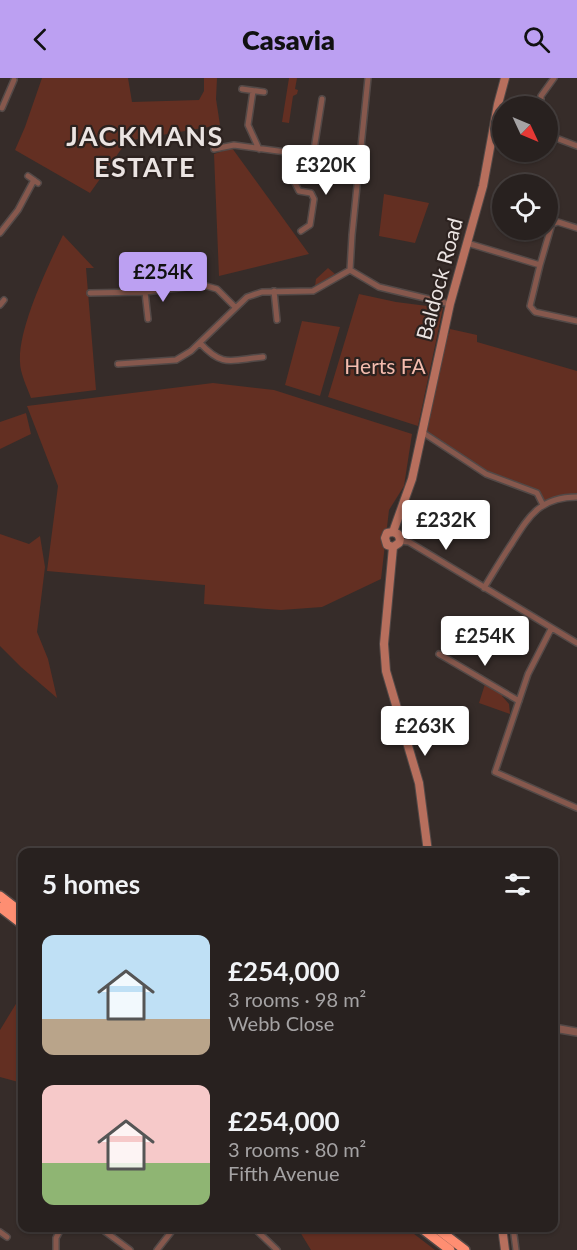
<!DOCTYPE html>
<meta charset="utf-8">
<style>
body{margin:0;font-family:Lato,sans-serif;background:#302928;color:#f1f3f6;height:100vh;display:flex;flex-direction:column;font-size:22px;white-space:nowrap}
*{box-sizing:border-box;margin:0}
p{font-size:20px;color:#a5a3a4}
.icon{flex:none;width:33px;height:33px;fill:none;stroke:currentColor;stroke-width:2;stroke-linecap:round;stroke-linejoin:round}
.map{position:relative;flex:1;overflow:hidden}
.drawer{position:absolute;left:18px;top:770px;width:540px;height:384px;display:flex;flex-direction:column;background:#28211f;border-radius:12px;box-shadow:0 2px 4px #0004,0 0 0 2px #443e3d}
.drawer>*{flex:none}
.needle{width:39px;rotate:134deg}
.controls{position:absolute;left:492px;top:18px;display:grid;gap:12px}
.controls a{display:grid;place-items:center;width:66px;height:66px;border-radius:50%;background:#28211f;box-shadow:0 2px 4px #0004,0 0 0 2px #443e3d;font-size:30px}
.price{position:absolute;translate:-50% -51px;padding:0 14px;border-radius:6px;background:#fff;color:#222;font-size:20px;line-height:39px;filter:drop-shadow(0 2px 3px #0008)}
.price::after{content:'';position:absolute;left:50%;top:36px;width:18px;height:14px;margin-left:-9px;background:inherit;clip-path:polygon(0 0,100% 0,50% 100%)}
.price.active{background:#bca0f2;color:#111}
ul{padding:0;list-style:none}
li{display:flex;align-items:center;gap:18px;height:150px;padding:0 24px}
li span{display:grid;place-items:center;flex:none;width:168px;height:120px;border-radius:12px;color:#555}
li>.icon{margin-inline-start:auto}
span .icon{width:72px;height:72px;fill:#fffc;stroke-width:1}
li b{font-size:26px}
h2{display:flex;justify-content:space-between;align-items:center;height:72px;padding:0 24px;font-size:26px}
header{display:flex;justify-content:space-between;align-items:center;height:78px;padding:0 24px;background:#bca0f2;color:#111;font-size:27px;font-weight:800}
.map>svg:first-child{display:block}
</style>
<header><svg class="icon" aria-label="back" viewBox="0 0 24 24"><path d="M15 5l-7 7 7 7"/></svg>Casavia<svg class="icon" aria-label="search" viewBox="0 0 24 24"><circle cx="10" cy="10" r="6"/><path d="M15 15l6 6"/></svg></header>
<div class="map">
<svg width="577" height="1172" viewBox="0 0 577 1172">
<rect width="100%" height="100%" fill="#362c29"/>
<path fill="#632f22" d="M42,0h86l4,24 67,-2 5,-9v-13h13l-1,21 4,26 -93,16 -37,52 -75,-43 10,-23z
M289,0h8l-2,11 3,1 -1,4 -4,2 -4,27 -7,-1z
M232,70l77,106 -90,22 -5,-122z
M384,116l45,9 -14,40 -36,-7z
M63,157l31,33h-8l10,122 -65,8c-4,-11 -11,-25 -11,-36 -2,-34 28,-96 43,-127z
M328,190l7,6 -20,12 1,-7z
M359,216l37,8 47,6 -25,118 -90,-29z
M302,243l38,6 -20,69 -35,-11z
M450,251l27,6v7l100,29v126l-34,8 -6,-12 -51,-19 -61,-39 19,-102 5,1z
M213,305l61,7 138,44 -8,52 -15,24 -8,69 -59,28 -41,3 -77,-6 1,-19 -158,-14 11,-85 -31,-80z
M26,335l5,21 -31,15v-27z
M0,456l29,10 11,-8 5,31 -8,65 11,27 9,39 -36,-31 -21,-21z
M485,606l18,11 -1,1 7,8 1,10 -31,-11z
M22,916v89l-22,-6v-47z
M297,1149h108l30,23h-124z"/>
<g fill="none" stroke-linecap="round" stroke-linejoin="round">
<defs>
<path id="minor" d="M368,0l-16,157 -2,35 29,17 71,17
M242,11l22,3
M253,13l-5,34 11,24
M541,28v-10l13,-18
M2,30l12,-28
M548,57l29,11
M214,71l20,-4 126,17
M297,77l-3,26 5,10 12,2 3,6 -4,26 -9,6
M313,78l9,-57
M28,98l10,7
M548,139l6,5
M0,155l18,-23 16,-30
M467,165l73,22 -10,41 5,6 42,9
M540,187l12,-41 6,-2 19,6
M274,213l3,29
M145,214l3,27
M90,215l55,-1 58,-7 14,4 18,18
M0,227l4,-5
M200,265c23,25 31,17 63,14
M118,286l58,-4 15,-9 56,-54 15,-5 51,-1 37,-21
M422,354l64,42 51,19 6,12
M400,463l9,1 168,101
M484,510c9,-15 18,-30 28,-45 17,-27 28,-46 65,-46
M551,551l-23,45 -33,98 82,36
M439,576l80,47
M99,1149l31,23
M253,1149l24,23
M513,1149l3,23
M0,1154l7,5
M56,1172v-12l6,-11
M157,1172l18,-23"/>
<path id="tertiary" d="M554,950l23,4"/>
<path id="secondary" d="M393,454l19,-53 38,-175 33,-118 15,-82 7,-26
M393,469l-9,97 2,27 33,112 9,69
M393,469l-6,-2 -2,-7 2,-5 6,-1
M393,469l6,-4 1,-4 -2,-5 -5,-2
M502,1149l3,23"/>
<path id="motorway" d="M0,818l22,17
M0,829l22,17
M420,1149l30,23
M435,1149l30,23"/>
</defs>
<use href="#minor" stroke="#534947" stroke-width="8"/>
<use href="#tertiary" stroke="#534947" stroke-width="10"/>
<use href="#secondary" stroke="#534947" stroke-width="10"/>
<use href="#motorway" stroke="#534947" stroke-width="12"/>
<use href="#minor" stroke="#86584d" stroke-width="5"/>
<use href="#tertiary" stroke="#86584d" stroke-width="7"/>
<use href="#secondary" stroke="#b76f5d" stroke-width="8"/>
<use href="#motorway" stroke="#fe8e72" stroke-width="9"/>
</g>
<g text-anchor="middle" stroke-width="4.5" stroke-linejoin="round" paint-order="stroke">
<g font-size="21" fill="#ebe4e2" stroke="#2c221f">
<text transform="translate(440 201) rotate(-75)" y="7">Baldock Road</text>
</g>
<g font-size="21" fill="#f4bcae" stroke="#2c221f">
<text x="385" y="296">Herts FA</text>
</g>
<g font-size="27" font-weight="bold" letter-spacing="1.5" fill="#ebe4e2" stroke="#2c221f">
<text x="145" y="68">JACKMANS<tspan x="145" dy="31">ESTATE</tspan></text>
</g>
</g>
</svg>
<div class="controls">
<a><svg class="needle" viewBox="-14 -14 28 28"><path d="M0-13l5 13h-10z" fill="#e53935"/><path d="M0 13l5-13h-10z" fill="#a5a3a4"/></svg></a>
<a><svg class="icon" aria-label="locate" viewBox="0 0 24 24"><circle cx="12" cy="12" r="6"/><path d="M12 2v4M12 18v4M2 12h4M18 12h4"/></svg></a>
</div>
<b class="price" style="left:326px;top:118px">£320K</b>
<b class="price active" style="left:163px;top:225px">£254K</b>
<b class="price" style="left:446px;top:473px">£232K</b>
<b class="price" style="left:485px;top:589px">£254K</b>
<b class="price" style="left:425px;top:679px">£263K</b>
<section class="drawer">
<h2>5 homes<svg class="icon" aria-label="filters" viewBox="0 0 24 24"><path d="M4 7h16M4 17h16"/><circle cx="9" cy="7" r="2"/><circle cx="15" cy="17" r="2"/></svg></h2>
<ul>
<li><span style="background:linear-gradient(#bfe0f5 70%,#b9a48a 0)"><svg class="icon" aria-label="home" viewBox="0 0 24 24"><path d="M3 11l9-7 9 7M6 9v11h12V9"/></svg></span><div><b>£254,000</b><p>3 rooms · 98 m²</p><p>Webb Close</p></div></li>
<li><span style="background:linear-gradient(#f6c9c9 65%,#8fb573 0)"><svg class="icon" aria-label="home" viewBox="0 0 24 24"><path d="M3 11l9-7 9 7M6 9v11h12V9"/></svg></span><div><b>£254,000</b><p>3 rooms · 80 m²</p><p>Fifth Avenue</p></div></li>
</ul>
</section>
</div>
